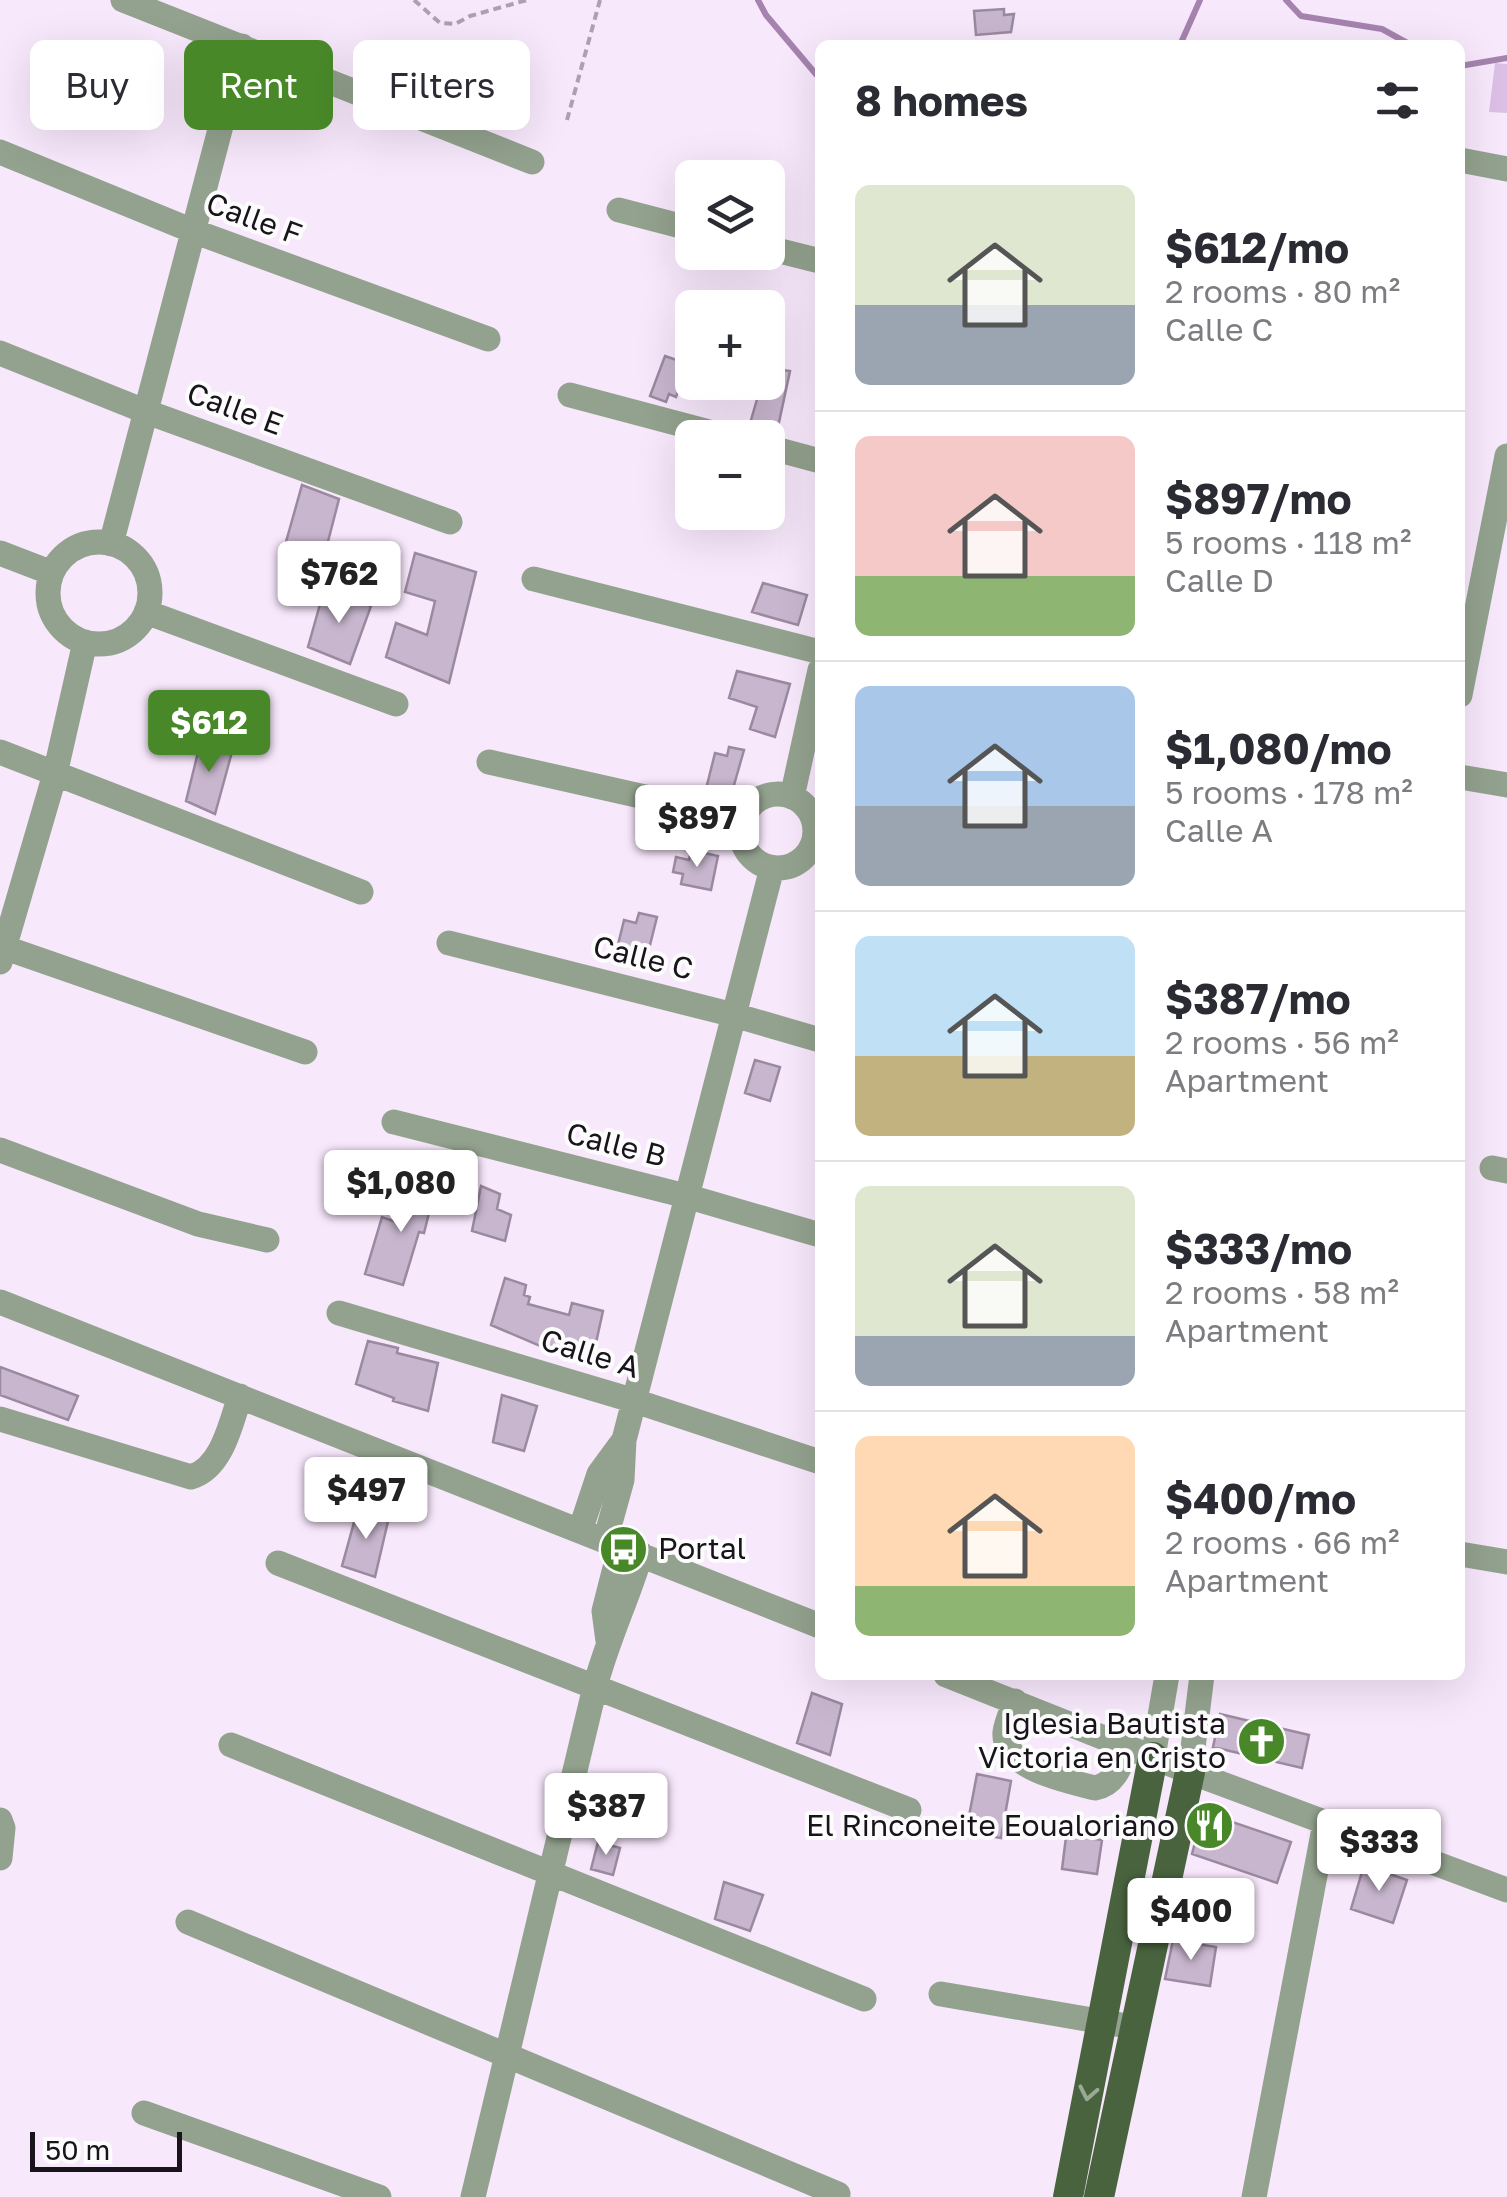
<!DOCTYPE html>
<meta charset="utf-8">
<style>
body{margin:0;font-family:"Golos Text",sans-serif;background:#f7f7f7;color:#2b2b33;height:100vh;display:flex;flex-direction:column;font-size:38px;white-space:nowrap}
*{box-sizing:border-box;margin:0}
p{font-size:32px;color:#7c7c81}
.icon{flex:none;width:55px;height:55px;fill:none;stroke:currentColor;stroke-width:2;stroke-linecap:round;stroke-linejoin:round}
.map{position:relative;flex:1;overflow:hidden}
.details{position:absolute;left:815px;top:40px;width:650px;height:1640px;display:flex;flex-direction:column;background:#fff;border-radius:15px;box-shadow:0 10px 40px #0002}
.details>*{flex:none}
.guide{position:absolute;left:30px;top:40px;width:635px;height:90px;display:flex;gap:20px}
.fabs{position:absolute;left:675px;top:160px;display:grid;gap:20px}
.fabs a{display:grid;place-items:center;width:110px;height:110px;border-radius:15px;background:#fff;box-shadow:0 10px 40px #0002;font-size:50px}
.scale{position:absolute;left:30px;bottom:25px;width:152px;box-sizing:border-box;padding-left:10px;border:5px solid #19131b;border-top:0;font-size:28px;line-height:35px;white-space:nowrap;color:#19131b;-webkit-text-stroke:8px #fcfcfc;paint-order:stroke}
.price{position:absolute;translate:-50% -85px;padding:0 22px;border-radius:10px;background:#fff;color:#222;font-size:32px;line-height:65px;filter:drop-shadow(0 2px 5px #0008)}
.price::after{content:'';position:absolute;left:50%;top:60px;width:30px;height:22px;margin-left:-15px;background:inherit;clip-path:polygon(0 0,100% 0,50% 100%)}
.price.active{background:#488829;color:#fff}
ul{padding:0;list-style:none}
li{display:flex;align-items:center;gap:30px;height:250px;padding:0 40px}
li+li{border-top:2px solid #e1e1e2}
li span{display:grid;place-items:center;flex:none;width:280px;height:200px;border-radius:15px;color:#555}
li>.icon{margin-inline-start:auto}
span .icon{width:120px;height:120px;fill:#fffc;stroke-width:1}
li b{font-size:42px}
h2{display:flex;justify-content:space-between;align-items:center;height:120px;padding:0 40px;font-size:42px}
.chip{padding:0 35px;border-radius:15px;background:#fff;box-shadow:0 10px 40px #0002;font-size:35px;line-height:90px}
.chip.active{background:#488829;color:#fff}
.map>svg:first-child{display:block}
</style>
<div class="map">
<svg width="1507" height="2197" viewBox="0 0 1507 2197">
<rect width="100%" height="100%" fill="#f8e8fc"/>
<path fill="#dcbfe4" d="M1495,63l12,1v49l-18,-1z"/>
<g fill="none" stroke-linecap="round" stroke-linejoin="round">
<path stroke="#a583ae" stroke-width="6" d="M758,0l8,15 54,64
M1286,0l15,16 81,13 29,16
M1180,45l20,-45
M1460,66l47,-8"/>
</g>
<path fill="#c8b6ce" stroke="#9b89a0" stroke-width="2.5" d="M1004,9v6l10,-1 -3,18 -35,3 -2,-24z
M665,356l23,8 -12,33 -7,-3 -3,8 -16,-6z
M768,368l22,3 -12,56 -27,-7 11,-38h6z
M302,485l37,14 -21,81 -19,-7 4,-15 -19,-9z
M415,553l61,19 -27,111 -63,-26 10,-34 31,12 8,-34 -30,-9z
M763,583l44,12 -9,30 -46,-13z
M324,590l47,16 -21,58 -42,-17z
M737,671l53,13 -15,53 -25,-8 7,-22 -28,-9z
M202,736l30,16 -17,62 -29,-13z
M729,747l15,3 -14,49 -25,-6 10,-40 12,3z
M691,850l27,6 -7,34 -30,-6 2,-10 -10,-2 3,-15 13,3z
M639,913l18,4 -12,48 -30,-8 9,-37 12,3z
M755,1060l25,7 -10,34 -25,-8z
M408,1179l27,10 -11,44 -5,-1 -16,53 -38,-11 17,-57 14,5z
M481,1186l19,8 -3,15 14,6 -6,26 -33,-10z
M505,1278l21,7 -2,10 6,2 -2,7 41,11 3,-12 31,8 -11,50 -40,-10 -61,-26z
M368,1341l30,7 -1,5 41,10 -10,48 -35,-10 1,-3 -38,-14z
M0,1367l78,29 -10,24 -68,-25z
M502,1395l35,11 -13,45 -31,-9z
M358,1508l31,9 -14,60 -33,-11z
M812,1693l30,11 -12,51 -33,-12z
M1220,1714l89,21 -7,33 -89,-21z
M977,1774l34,7 -10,57 -35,-6z
M1203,1812l88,30 -14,41 -85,-29z
M1067,1829l29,4 -1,6 7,1 -5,34 -35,-5z
M598,1842l22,6 -7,27 -22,-6z
M1364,1865l43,15 -14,43 -42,-14z
M724,1882l39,13 -13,36 -35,-12z
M1173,1940l43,7 -6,39 -45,-7z"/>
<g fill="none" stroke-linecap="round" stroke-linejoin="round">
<path stroke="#ada0b0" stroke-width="4" stroke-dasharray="8 5" stroke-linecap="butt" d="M414,0l26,23 15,1 15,-8 57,-16
M567,120l33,-120"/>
<path stroke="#93a28e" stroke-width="25" d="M123,0l409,162
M0,152l193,79 295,108
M1460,160l47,9
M619,210l73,19
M768,248l52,13
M0,353l147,59 303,110
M570,395l162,43
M768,447l52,14
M48 593a51 51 0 1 1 102 0a51 51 0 1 1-102 0Z
M111,544l131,-498
M0,553l52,20
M534,579l286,73
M146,612l250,92
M1460,695l47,-239
M0,752l361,140
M489,762l254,57
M1460,777l47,8
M741 831a37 37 0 1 1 74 0a37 37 0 1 1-74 0Z
M792,797l28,-127
M449,943l285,72 86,25
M0,946l305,106
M0,962l55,-188 30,-132
M394,1122l292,74 134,39
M0,1150l198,74 69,16
M1492,1168l15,3
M0,1302l820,324
M339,1313l296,88 185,61
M0,1419l191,58c31,-9 40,-54 49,-81
M580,1531l19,-57 25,-34
M605,1541l17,-61 2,-40 148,-572
M1460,1554l47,8
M278,1563l631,247
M608,1641l-4,-30 16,-63
M946,1675l244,97 317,118
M1015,1701c-3,10 -9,22 -10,31 -3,37 64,49 90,56 21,-4 26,-24 33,-42
M231,1745l633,254
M1153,1757l14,-82
M1190,1772l12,-97
M0,1820l3,8 -3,30
M188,1922l650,272
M941,1994l192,33
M144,2113l235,84
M473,2197l122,-510c12,-46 32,-87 46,-133
M1254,2197l71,-374"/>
<path stroke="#49633f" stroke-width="30" d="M1068,2197l85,-440
M1099,2197l91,-425"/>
</g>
<defs><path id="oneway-chevron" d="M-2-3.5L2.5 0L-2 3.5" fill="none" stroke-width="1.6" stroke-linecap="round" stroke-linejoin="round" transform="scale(2.5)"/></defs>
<use stroke="#9aa894" href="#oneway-chevron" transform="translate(1088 2093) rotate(101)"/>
<defs>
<symbol id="bus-disc" viewBox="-11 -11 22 22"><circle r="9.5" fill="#488829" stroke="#fcfcfc"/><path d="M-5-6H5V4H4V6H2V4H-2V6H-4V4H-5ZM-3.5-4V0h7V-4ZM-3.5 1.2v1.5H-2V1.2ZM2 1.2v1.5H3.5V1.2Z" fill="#fff"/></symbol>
<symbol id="church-disc" viewBox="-11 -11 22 22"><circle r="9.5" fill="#488829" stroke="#fcfcfc"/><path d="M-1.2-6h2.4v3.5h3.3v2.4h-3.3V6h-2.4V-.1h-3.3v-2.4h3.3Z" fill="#fff"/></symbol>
<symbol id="restaurant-disc" viewBox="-11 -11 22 22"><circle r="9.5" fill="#488829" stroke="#fcfcfc"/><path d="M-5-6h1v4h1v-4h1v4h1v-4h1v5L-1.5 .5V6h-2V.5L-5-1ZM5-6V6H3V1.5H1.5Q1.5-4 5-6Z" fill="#fff"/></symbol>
</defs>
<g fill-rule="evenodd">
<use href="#bus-disc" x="596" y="1522" width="55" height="55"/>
<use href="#church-disc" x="1234" y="1714" width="55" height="55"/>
<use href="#restaurant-disc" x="1182" y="1798" width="55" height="55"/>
</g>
<g text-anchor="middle" stroke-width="8" stroke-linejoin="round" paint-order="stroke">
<g font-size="30" fill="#19131b" stroke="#fcfcfc">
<text transform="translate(254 219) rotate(20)" y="10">Calle F</text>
<text transform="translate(235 409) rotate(20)" y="10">Calle E</text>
<text transform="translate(643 958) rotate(14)" y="10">Calle C</text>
<text transform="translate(616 1145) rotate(14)" y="10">Calle B</text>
<text transform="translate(590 1354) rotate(17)" y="10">Calle A</text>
</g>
<g font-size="30" fill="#19131b" stroke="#fcfcfc" text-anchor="end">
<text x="658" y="1559" text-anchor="start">Portal</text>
<text x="1226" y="1734">Iglesia Bautista<tspan x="1226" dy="34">Victoria en Cristo</tspan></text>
<text x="1175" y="1836">El Rinconeite Eoualoriano</text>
</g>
</g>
</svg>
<div class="fabs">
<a><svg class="icon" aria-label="layers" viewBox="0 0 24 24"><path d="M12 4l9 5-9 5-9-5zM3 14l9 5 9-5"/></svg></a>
<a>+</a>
<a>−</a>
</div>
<div class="scale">50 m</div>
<b class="price" style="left:339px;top:626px">$762</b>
<b class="price active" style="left:209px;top:775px">$612</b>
<b class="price" style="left:697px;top:870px">$897</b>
<b class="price" style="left:401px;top:1235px">$1,080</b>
<b class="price" style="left:366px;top:1542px">$497</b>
<b class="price" style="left:606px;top:1858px">$387</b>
<b class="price" style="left:1379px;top:1894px">$333</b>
<b class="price" style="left:1191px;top:1963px">$400</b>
<div class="guide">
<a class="chip">Buy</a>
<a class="chip active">Rent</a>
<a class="chip">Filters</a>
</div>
<section class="details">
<h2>8 homes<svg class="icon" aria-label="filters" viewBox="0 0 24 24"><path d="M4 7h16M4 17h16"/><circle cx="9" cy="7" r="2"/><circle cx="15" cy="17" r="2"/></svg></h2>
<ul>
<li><span style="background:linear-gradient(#dfe7d0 60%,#9aa5b1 0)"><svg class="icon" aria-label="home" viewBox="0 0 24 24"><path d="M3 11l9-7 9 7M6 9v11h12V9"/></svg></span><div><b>$612/mo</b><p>2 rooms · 80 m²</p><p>Calle C</p></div></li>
<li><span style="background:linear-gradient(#f6c9c9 70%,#8fb573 0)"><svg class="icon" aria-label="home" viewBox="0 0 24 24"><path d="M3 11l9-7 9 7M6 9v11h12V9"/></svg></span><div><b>$897/mo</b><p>5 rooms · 118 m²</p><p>Calle D</p></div></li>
<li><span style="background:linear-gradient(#a9c7e8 60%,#9aa5b1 0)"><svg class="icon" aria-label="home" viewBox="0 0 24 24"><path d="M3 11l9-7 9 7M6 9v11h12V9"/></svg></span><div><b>$1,080/mo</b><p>5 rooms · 178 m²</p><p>Calle A</p></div></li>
<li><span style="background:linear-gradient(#bfe0f5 60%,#c2b280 0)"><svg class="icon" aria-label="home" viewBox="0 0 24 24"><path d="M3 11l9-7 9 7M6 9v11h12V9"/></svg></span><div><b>$387/mo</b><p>2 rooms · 56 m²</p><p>Apartment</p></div></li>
<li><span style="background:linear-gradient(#dfe7d0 75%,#9aa5b1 0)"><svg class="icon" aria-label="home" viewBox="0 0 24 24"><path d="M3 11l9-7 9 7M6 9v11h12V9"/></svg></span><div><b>$333/mo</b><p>2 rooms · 58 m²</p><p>Apartment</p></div></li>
<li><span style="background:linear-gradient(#ffd9b3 75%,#8fb573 0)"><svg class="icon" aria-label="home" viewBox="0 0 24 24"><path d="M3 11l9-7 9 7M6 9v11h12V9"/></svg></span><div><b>$400/mo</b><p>2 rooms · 66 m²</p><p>Apartment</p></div></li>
</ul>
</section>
</div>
